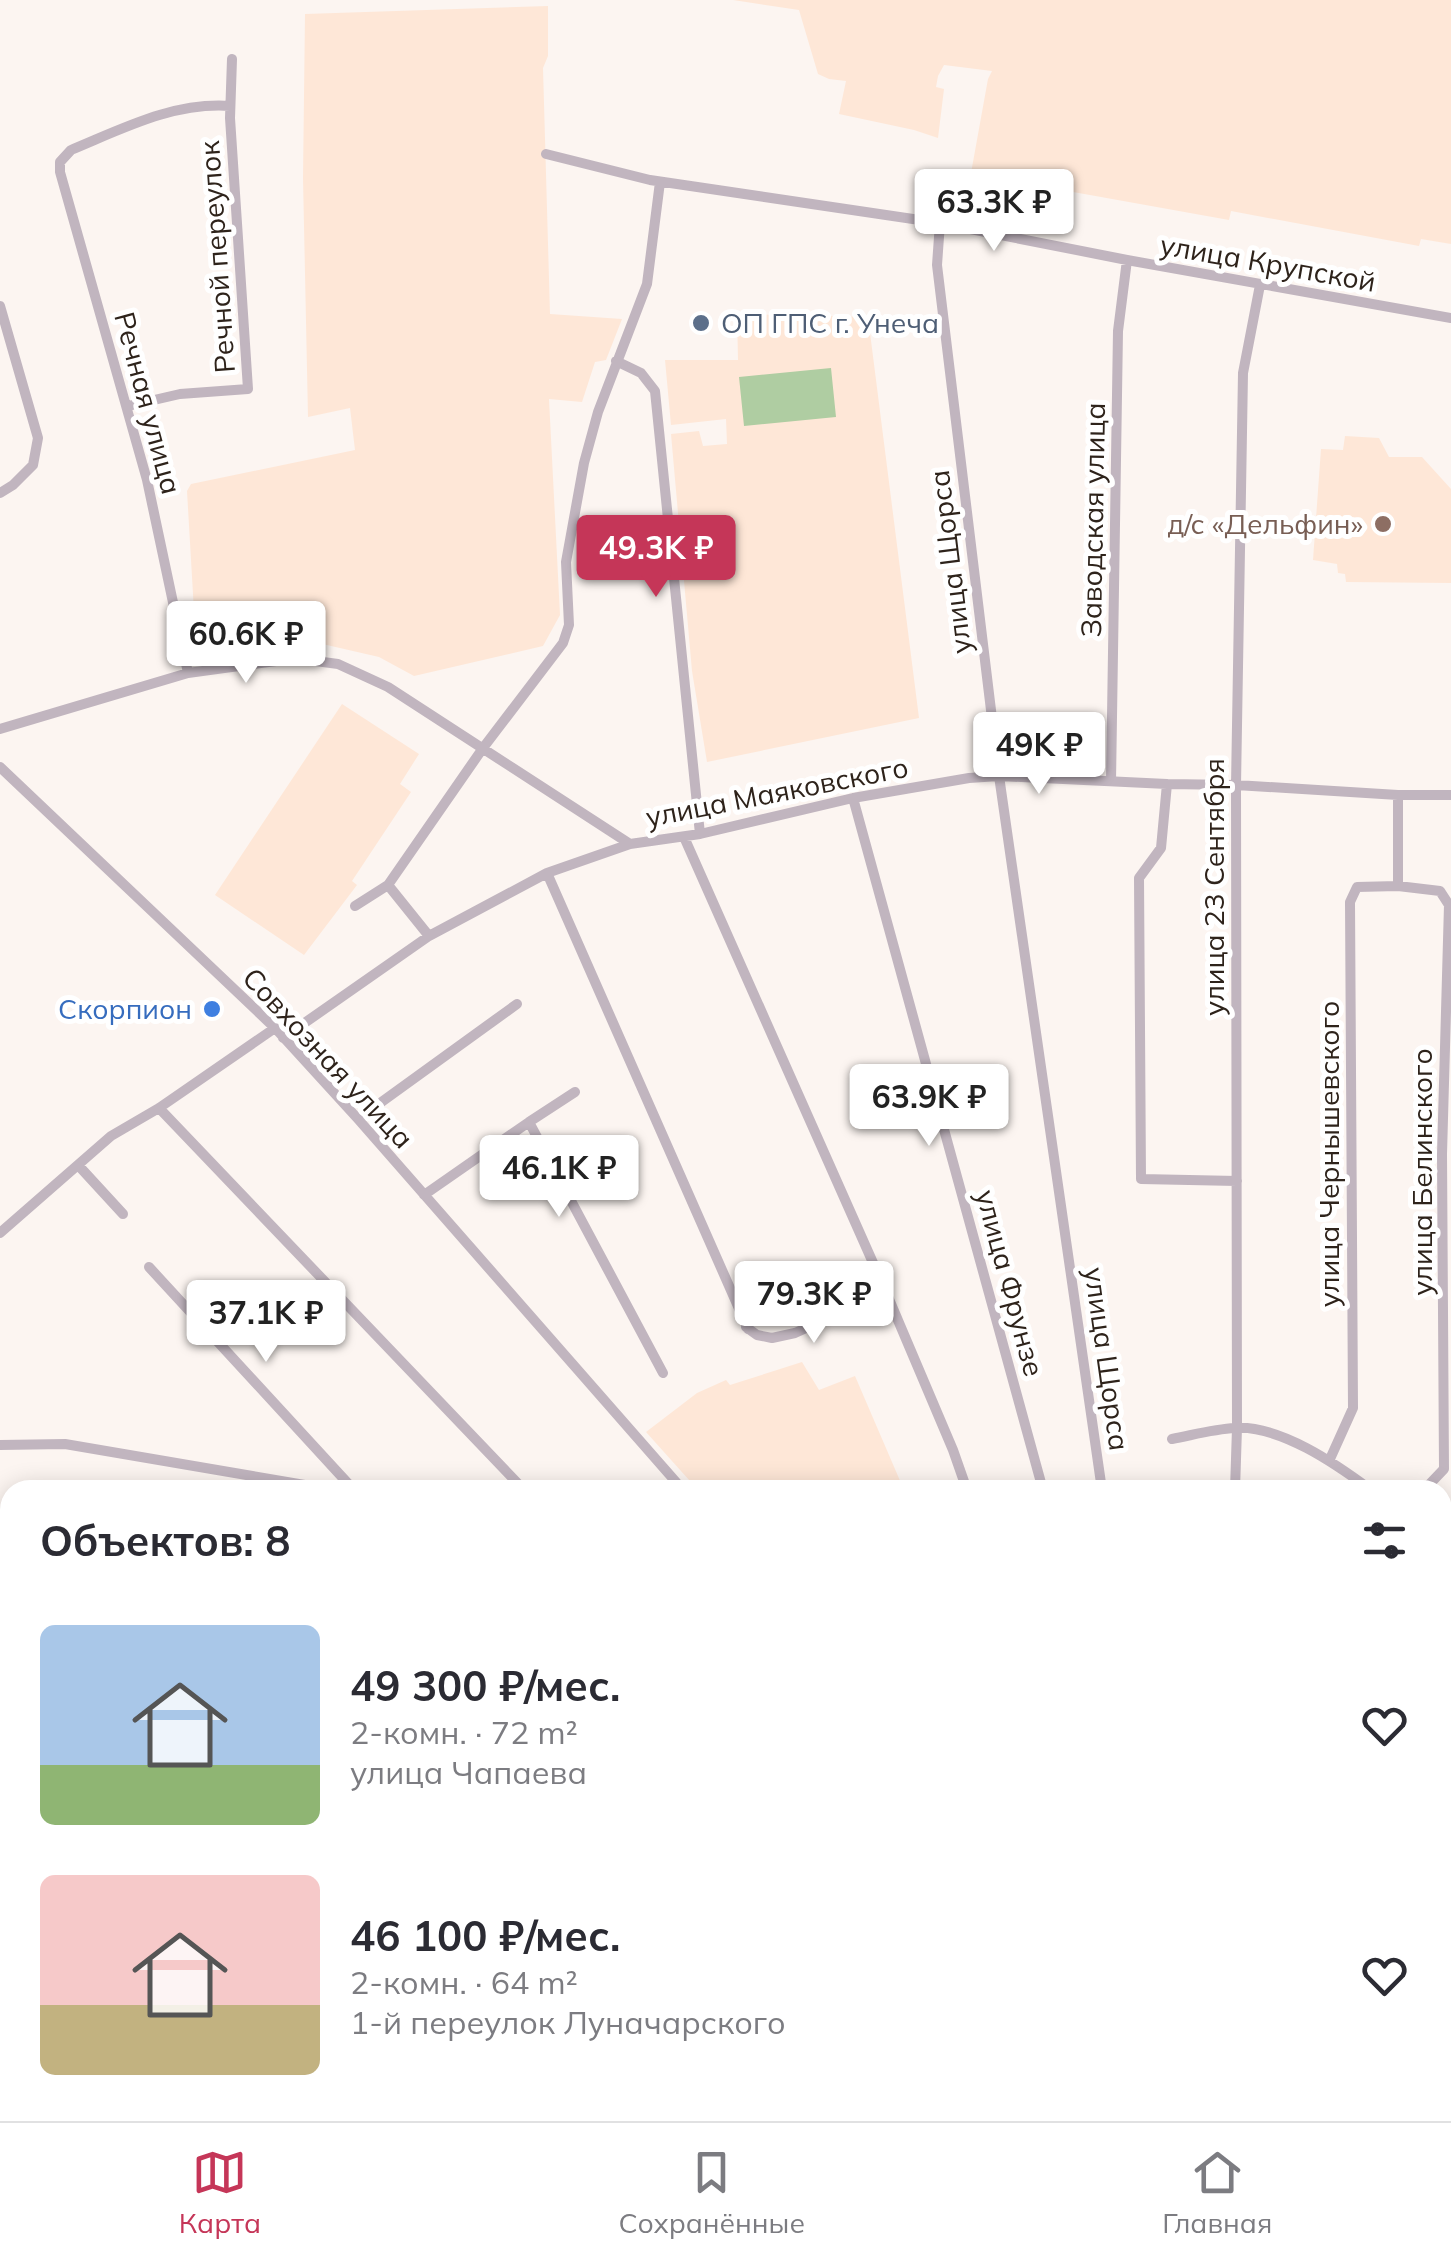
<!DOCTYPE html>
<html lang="ru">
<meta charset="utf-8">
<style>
body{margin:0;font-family:Mulish,sans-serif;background:#f2f2f3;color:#2b2b33;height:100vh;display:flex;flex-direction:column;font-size:38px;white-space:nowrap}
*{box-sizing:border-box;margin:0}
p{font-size:32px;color:#7c7c81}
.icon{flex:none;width:55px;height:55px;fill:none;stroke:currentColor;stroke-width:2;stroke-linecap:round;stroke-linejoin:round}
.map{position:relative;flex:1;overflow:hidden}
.details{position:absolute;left:0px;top:1480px;width:1452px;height:642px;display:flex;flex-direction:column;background:#fff;border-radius:30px 30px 0 0;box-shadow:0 5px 25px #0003}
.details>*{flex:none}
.price{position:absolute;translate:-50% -85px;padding:0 22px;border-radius:10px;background:#fff;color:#222;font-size:32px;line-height:65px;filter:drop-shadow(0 2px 5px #0008)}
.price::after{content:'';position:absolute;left:50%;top:60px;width:30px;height:22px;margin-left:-15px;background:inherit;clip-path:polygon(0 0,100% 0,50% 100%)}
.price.on{background:#c53658;color:#fff}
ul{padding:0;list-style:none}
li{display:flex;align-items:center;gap:30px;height:250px;padding:0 40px}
li span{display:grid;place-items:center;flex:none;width:280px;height:200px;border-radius:15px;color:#555}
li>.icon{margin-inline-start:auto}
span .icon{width:120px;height:120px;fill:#fffc;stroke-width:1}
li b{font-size:42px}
h2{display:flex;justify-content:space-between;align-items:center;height:120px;padding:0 40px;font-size:42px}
.menu{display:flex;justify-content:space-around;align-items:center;height:140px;border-top:2px solid #e1e1e2;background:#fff;font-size:28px;color:#7c7c81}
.menu a{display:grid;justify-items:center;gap:5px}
.menu .on{color:#c53658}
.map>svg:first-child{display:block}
</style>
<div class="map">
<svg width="1451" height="2121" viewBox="0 0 1451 2121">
<rect width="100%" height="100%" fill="#fcf5f1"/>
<path fill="#fee7d7" d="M733,0h718v244l-30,-5 -2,7 -188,-35 -2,9 -167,-30 -5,1 -86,-18 17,-94 4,-8 -48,-6 -6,11 -2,11 8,2 -6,49 -24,-8 -75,-16 7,-33 -17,-2 -11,-5 -19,-64z
M548,6v50l-5,12 7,246 72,5 -16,41 -11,2 -13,40 -33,-3 11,216 -17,31 -129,30 -35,-19 -178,-41 -7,-5 -7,-120 4,-7 164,-34 -5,-42 -42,9 -5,-239 2,-164z
M737,314l131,3 51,401 -212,44 -15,-91 -21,-237 28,-3 4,15 24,-2 -1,-25 -55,6 -6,-65h73z
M1345,436l34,2 10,19h33l29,32v94l-105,-1 -1,-8 -7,-1 -1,-9 -24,-4 8,-111 22,1z
M342,704l77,50 -19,30 11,8 -59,89 5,4 -53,70 -89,-60z
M802,1362l17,28 36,-14 49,114h-206l-52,-58 51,-39 29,-13 4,5z
M1442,1771h9v169l-9,-1z
M1314,2113h89v8h-90z"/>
<path fill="#afcda2" d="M831,368l5,49 -92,9 -5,-49z
M539,2112h201v1l-2,8h-174l-26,-6z
M763,2113v-1l101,1 -2,8h-96z"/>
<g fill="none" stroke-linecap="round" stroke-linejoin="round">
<path stroke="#c1b5bf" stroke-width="10" d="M546,154l104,26 290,43 187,37 324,58
M940,223l-3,42 62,511 103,714
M0,306l38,132 -5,27 -20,20 -13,8
M616,361l25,12 14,18 45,443
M128,406l52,-12 68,-5 -18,-271 2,-59
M188,673l-41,-193 -87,-308v-10l11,-12c51,-21 102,-48 159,-44
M0,729l188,-56 88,-12 32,-1 30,4 50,23 242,157
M0,767l275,261 83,91 325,371
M1111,781l7,-450 9,-71
M1167,784l-6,64 -22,30 2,301 96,2
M1398,795v91
M853,798l190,692
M684,837l202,455 67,158 14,40
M547,873l201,456
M355,906l33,-21
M429,936l-41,-51 95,-137 80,-105 6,-18 -3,-63 18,-99 14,-51 49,-128 13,-102
M283,1038l146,-102 118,-63 83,-29 70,-10 153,-36 116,-20 30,-2 168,8 69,1 162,10h53
M159,1108l365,382
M358,1119l159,-115
M529,1122l46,-30
M78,1165l45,49
M424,1195l105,-73 134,251
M0,1233l111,-97 48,-28 116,-80
M149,1267l205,223
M746,1327l11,8 15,3 23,-5 91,-41
M1172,1439c21,-4 42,-10 63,-11 45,-3 101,36 136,62
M0,1445l65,-1 269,46
M1330,1459l23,-51 -3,-506 7,-15 41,-1 42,5 9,14 -7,249 2,315 -20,21
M1235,1490l2,-62 -1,-643 7,-412 17,-88
M0,1531l10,1
M1442,1643h9
M0,1679l10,1
M0,1817l10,1
M1442,2070h9
M504,2121l9,-9
M1152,2121l7,-9"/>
<path stroke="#a794a4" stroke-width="15" d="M0,1955l10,3
M518,2112l8,9"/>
</g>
<circle fill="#5c6f8a" stroke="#fff" stroke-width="4" cx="701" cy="323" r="10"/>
<circle fill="#8d6e63" stroke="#fff" stroke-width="4" cx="1383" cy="524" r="10"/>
<circle fill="#3f7fe0" stroke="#fff" stroke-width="4" cx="212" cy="1009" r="10"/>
<g text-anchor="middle" stroke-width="10" stroke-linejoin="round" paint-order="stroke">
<g font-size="28" fill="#2e231b" stroke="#fff">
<text transform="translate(217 257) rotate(-94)" y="10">Речной переулок</text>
<text transform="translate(1268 263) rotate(10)" y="10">улица Крупской</text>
<text transform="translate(148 403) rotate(75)" y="10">Речная улица</text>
<text transform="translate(1093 520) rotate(-89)" y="10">Заводская улица</text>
<text transform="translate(950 562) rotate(-97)" y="10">улица Щорса</text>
<text transform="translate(777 792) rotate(-11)" y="10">улица Маяковского</text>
<text transform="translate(1214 887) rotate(-90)" y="10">улица 23 Сентября</text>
<text transform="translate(328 1058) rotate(47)" y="10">Совхозная улица</text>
<text transform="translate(1329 1154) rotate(-90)" y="10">улица Чернышевского</text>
<text transform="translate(1422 1172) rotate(-90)" y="10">улица Белинского</text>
<text transform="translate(1010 1283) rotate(75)" y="10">улица Фрунзе</text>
<text transform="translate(1107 1359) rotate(82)" y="10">улица Щорса</text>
</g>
<g font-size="28" fill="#4e5e75" stroke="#fff" text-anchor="start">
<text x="721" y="333">ОП ГПС г. Унеча</text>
</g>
<g font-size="28" fill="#785e54" stroke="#fff" text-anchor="end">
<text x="1363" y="534">д/с «Дельфин»</text>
</g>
<g font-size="28" fill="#366cbe" stroke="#fff" text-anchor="end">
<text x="192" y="1019">Скорпион</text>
</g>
</g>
</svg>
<b class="price" style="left:994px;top:254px">63.3K ₽</b>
<b class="price on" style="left:656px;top:600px">49.3K ₽</b>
<b class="price" style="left:246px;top:686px">60.6K ₽</b>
<b class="price" style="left:1039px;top:797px">49K ₽</b>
<b class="price" style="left:929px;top:1149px">63.9K ₽</b>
<b class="price" style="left:559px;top:1220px">46.1K ₽</b>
<b class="price" style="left:814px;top:1346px">79.3K ₽</b>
<b class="price" style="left:266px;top:1365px">37.1K ₽</b>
<section class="details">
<h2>Объектов: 8<svg class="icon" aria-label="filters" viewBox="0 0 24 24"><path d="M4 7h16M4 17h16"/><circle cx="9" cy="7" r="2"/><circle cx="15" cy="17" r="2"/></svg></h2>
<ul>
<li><span style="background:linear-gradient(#a9c7e8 70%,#8fb573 0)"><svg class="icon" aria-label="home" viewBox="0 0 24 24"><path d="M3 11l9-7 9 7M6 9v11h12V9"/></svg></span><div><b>49 300 ₽/мес.</b><p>2-комн. · 72 m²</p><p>улица Чапаева</p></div><svg class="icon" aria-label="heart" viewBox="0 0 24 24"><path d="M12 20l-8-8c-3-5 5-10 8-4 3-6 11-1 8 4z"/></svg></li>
<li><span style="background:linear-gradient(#f6c9c9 65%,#c2b280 0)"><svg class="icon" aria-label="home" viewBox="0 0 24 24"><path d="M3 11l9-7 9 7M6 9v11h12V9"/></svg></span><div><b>46 100 ₽/мес.</b><p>2-комн. · 64 m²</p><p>1-й переулок Луначарского</p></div><svg class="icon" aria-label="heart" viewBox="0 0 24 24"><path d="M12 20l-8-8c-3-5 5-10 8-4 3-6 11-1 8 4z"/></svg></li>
</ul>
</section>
</div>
<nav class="menu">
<a class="on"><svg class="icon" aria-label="map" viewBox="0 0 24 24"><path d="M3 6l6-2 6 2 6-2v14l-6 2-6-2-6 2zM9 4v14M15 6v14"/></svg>Карта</a>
<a><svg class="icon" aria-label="saved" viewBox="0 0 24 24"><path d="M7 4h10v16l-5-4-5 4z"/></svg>Сохранённые</a>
<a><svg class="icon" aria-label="home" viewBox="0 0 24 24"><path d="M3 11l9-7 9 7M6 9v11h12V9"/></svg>Главная</a>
</nav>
